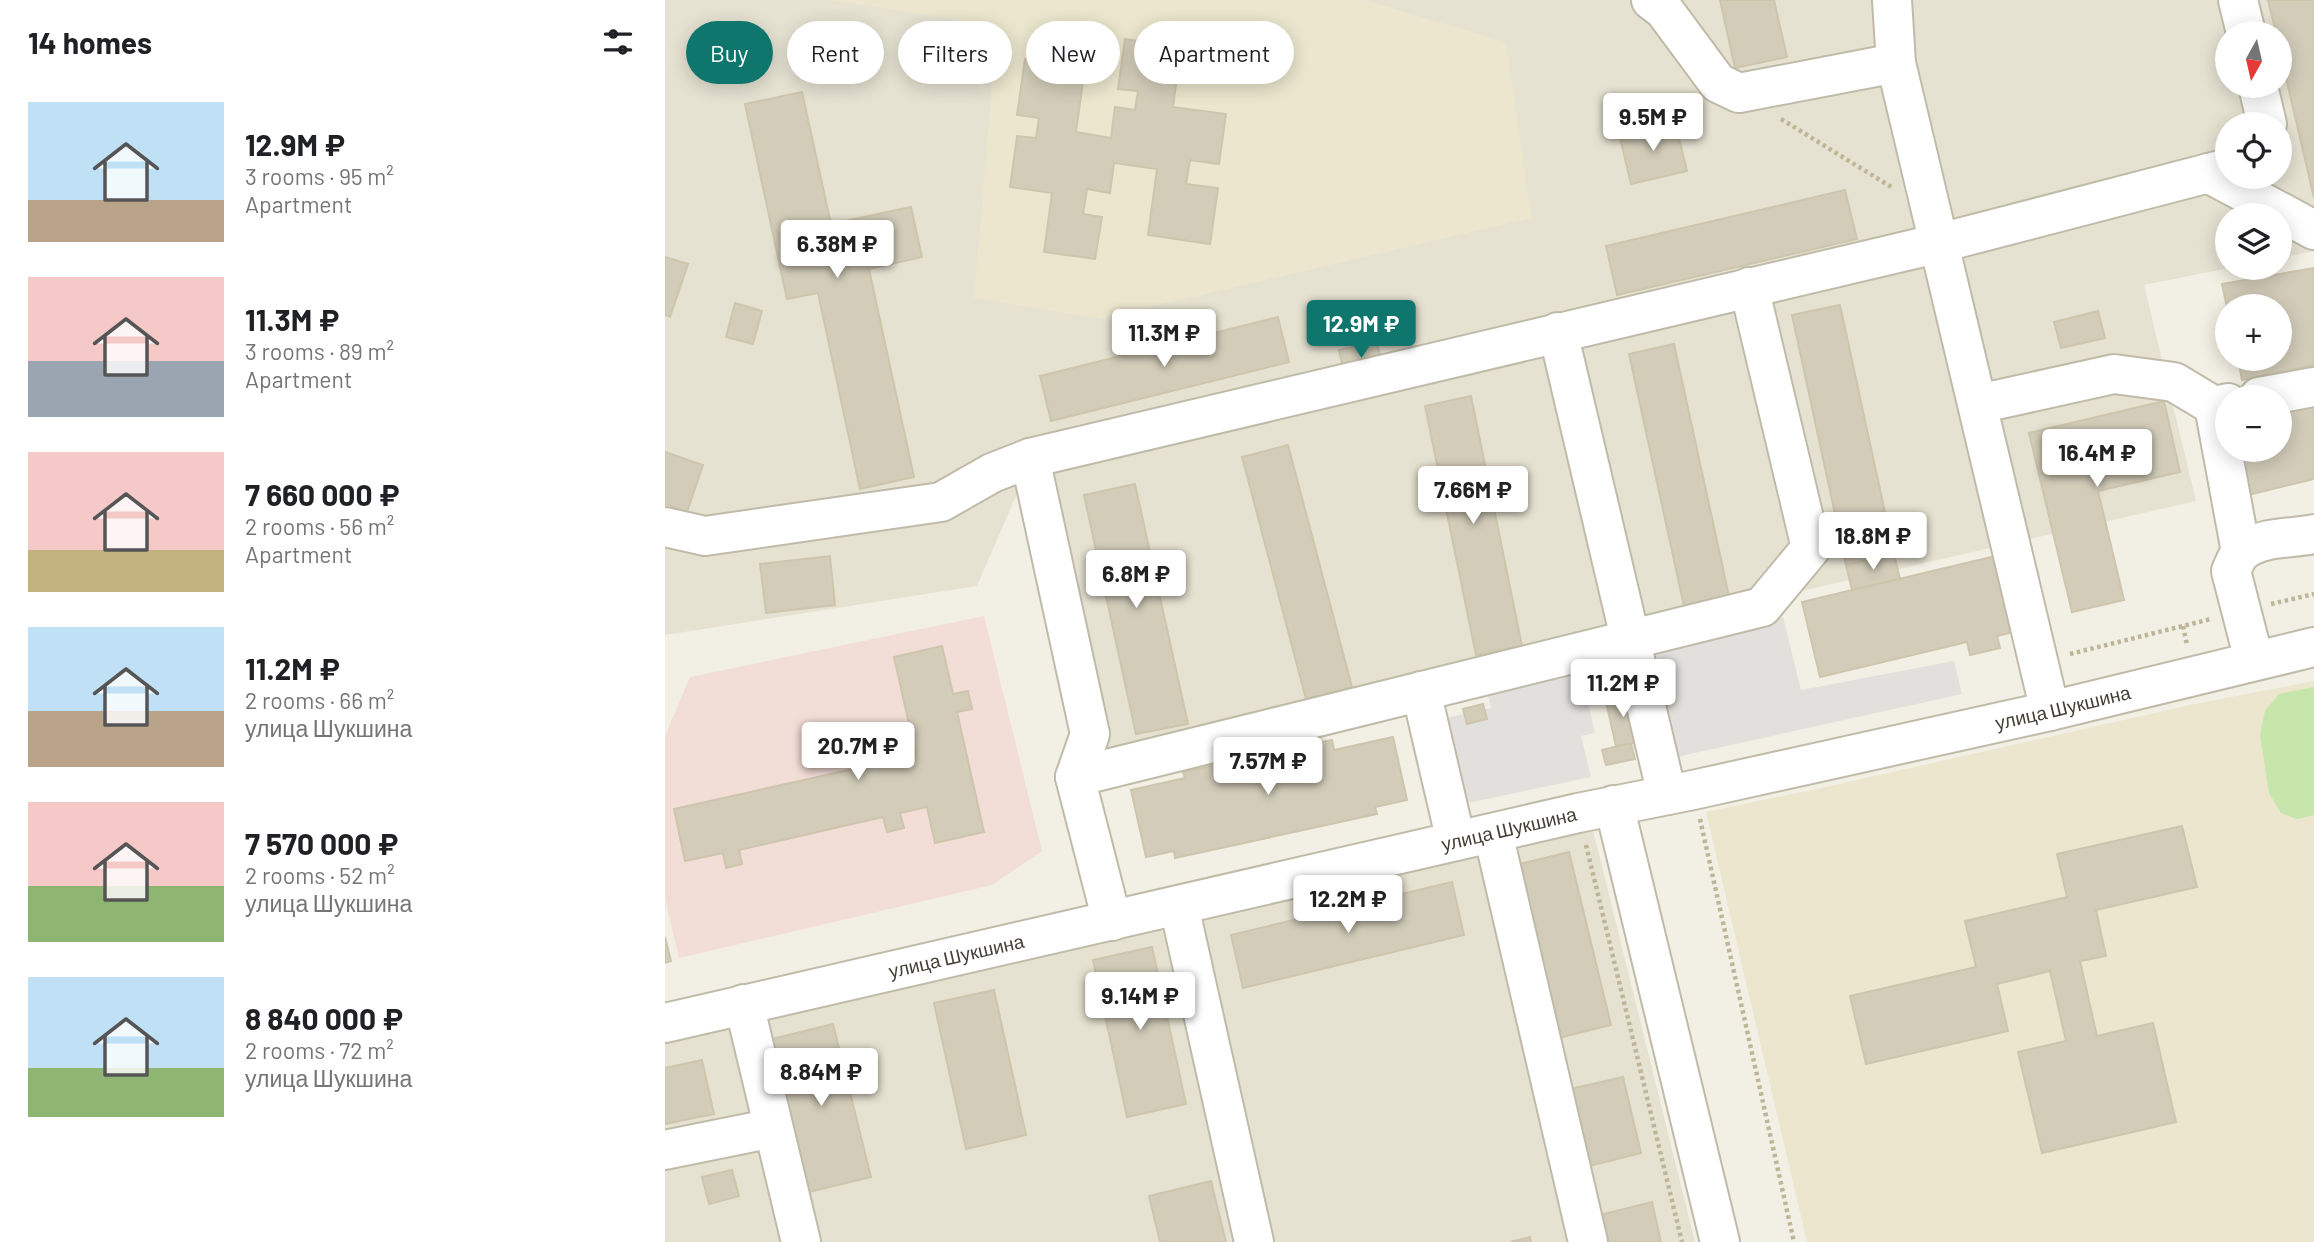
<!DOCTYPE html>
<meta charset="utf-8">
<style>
body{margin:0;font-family:Barlow,sans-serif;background:#f6f6f6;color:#202124;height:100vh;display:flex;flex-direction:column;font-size:26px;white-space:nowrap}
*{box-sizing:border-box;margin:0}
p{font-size:23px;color:#757577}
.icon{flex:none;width:38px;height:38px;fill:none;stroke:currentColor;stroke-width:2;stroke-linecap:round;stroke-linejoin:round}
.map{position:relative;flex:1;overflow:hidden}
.panel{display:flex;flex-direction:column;background:#fff;width:665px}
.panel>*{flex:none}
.hud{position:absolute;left:21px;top:21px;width:665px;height:63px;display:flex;gap:14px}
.needle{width:46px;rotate:188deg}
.buttons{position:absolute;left:1550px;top:21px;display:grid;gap:14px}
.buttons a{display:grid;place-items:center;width:77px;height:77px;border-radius:50%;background:#fff;box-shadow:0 4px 18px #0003;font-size:35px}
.price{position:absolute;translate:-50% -60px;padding:0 16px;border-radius:7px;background:#fff;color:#222;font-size:23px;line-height:46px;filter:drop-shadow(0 2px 4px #0008)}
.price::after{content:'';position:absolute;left:50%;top:42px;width:21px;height:16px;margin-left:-10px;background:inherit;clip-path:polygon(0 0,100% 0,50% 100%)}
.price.selected{background:#0f766e;color:#fff}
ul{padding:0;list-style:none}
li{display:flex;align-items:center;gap:21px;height:175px;padding:0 28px}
li span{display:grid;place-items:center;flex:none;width:196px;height:140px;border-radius:0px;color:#555}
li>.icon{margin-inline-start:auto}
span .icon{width:84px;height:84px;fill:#fffc;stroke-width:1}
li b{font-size:30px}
h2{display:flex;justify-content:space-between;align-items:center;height:84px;padding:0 28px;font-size:30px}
.pill{padding:0 24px;border-radius:32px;background:#fff;box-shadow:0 4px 18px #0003;font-size:24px;line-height:63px}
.pill.selected{background:#0f766e;color:#fff}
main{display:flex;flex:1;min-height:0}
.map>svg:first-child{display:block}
</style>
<main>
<section class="panel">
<h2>14 homes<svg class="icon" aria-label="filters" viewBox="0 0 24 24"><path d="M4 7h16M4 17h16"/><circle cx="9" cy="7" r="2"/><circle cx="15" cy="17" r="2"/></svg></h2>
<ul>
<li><span style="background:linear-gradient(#bfe0f5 70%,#b9a48a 0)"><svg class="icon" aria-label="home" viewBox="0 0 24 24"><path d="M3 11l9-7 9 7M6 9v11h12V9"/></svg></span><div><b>12.9M ₽</b><p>3 rooms · 95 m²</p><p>Apartment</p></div></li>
<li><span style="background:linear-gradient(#f6c9c9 60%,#9aa5b1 0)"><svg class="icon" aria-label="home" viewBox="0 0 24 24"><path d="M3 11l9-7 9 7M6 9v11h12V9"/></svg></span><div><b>11.3M ₽</b><p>3 rooms · 89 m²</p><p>Apartment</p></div></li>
<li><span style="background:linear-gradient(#f6c9c9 70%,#c2b280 0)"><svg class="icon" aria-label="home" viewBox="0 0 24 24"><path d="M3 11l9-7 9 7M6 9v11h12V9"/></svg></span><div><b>7 660 000 ₽</b><p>2 rooms · 56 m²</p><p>Apartment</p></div></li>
<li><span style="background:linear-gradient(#bfe0f5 60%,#b9a48a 0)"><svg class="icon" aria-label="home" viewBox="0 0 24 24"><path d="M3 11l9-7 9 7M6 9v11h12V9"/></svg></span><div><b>11.2M ₽</b><p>2 rooms · 66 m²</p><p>улица Шукшина</p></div></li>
<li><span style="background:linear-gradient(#f6c9c9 60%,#8fb573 0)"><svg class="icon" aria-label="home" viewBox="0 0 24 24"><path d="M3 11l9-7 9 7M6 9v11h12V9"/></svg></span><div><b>7 570 000 ₽</b><p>2 rooms · 52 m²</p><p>улица Шукшина</p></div></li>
<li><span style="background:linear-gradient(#bfe0f5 65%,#8fb573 0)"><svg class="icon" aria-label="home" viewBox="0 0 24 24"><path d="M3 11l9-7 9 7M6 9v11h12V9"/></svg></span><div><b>8 840 000 ₽</b><p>2 rooms · 72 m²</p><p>улица Шукшина</p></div></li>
</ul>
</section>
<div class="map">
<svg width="1649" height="1242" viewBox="0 0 1649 1242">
<rect width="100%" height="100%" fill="#f2efe4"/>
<path fill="#e6e2d2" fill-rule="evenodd" d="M0,0h1649v251l-34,7v-43h-52l1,53 -85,17 52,216 -763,174 -342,90 -69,-283 -45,104 -312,49zM1563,33h52v53h-52zM1563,124h52v53h-52z
M927,826l103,416h-1030v-202z"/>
<path fill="#ebe6cd" d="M165,0h534l142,42 25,176 -432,101 -125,-21 23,-272z
M1649,681v561h-507l-101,-430 129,-27 360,-81z"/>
<path fill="#f3ddd7" d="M319,616l58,235 -50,34 -313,73 -14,-59v-163l25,-59z"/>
<path fill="#c6e6ac" d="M1649,687v128l-17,4 -16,-6 -12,-20 -9,-58 5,-24 14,-17z"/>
<path fill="#e2e0dc" d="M1118,617l18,73 153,-29 8,33 -290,64 -27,-110z
M916,671l14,62 -14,3 10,41 -138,29 -21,-85 59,-13 -3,-13z"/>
<path fill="#d3ccb9" stroke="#cec5ad" stroke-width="2" d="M1055,0h54l13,57 -52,11z
M1603,0h46v198l-34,-146v-19h-4z
M460,39l56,8 -8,60 53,7 -7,50 -29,-4 -4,24 32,4 -8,56 -62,-9 9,-66 -43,-6 -4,30 -23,-4 -4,25 19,3 -7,42 -51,-7 8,-59 -42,-6 7,-51 19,2 3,-20 -22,-3 8,-56 60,8 -9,65 35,6 4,-31 20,3 3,-19 -20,-2z
M137,92l29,132 80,-17 11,50 -53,12 45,208 -54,12 -42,-196 -31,6 -42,-195z
M1010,122l12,49 -56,13 -12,-50z
M1180,190l12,49 -240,56 -11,-49z
M0,257l23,7 -18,53 -5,-2z
M1649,268v97l-72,15 -4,-21h42v-53h-52v6l-6,-28z
M70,303l27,8 -9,33 -27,-7z
M1175,305l54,249 -48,11 -54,-250z
M1433,311l7,27 -44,10 -7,-26z
M613,317l11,45 -238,59 -11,-45z
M712,342l6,27 -38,9 -6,-28z
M1009,344l55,252 -45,10 -55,-252z
M806,396l51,250 -46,9 -51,-249z
M1649,400v79l-66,16 -11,-45h43v-42z
M1499,401l16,71 -82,19 26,109 -52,12 -43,-179z
M623,445l64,242 -46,12 -64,-242z
M0,452l38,13 -16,47 -22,-8z
M470,484l53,240 -52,10 -52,-239z
M1229,554l6,25 -48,11 -6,-25z
M1339,554l18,76 -25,6 3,12 -30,7 -3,-13 -147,35 -18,-75z
M165,556l5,49 -69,8 -6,-49z
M277,646l11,48 15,-3 4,18 -15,3 27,120 -49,11 -8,-36 -27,6 4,15 -17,4 -4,-15 -144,33 3,14 -16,4 -3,-15 -38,8 -11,-52 242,-54 -22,-98z
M965,691l12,50 -26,5 -11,-49z
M818,704l4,15 -20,5 -4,-15z
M728,737l14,63 -32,7 2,7 -202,44 -1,-7 -28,6 -15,-67 54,-12 -2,-6 149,-32 2,10z
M966,743l4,16 -29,6 -4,-15z
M1517,826l15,61 -101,23 10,46 -26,5 17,75 56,-13 23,99 -134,31 -24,-101 48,-11 -16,-70 -53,13 11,47 -142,33 -16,-68 126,-29 -11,-46 102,-24 -10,-43z
M904,852l42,173 -53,13 -42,-173z
M787,882l12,53 -221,53 -12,-53z
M0,937l6,24 -6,2z
M487,947l34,157 -59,13 -34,-157z
M329,990l32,145 -60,14 -32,-146z
M168,1024l38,153 -62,15 -37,-153z
M37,1060l12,54 -49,10v-56z
M958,1077l18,76 -56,14 -19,-77z
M67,1170l7,26 -30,8 -7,-27z
M546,1181l15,61h-66l-11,-46z
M987,1202l9,40h-58l-7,-26z
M865,1237l1,5h-21z"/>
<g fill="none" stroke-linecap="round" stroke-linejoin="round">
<defs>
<g id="minor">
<path d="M986,0l13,10 54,73 21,10 157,-30"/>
<path d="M1227,0l4,63 154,648"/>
<path d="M1573,0l8,33"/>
<path d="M1593,86l9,38"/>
<path d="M1543,173l106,57"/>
<path d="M893,332l109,463"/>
<path d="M1594,397l55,-10"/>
<path d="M1313,404l136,-30 60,8 40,24 14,-3"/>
<path d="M1549,406l27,146"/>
<path d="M365,458l60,276 -15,43 37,144"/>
<path d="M0,527l40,9 236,-34 51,-29 38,-15 910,-215 288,-75"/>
<path d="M1589,660l-23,-89c3,-6 6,-16 12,-20 19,-15 48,-12 71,-17"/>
<path d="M756,691l35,150"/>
<path d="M410,777l687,-170 49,-59 -62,-261"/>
<path d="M949,805l106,437"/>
<path d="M828,833l95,409"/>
<path d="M514,906l75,336"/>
<path d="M79,1004l57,238"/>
<path id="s1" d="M0,1023l913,-210 115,-23 357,-79 264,-64"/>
<path d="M0,1150l108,-22"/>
</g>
</defs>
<use href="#minor" stroke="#c0bba9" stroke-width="42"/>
<path stroke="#bfb598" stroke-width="4.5" stroke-dasharray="3.5 3.5" stroke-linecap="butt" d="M1116,119l112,69
M1606,604l43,-10
M1518,626l4,19
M1405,654l141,-35
M1035,819l94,423
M921,845l96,397"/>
<use href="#minor" stroke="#fff" stroke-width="38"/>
</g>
<g text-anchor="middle" stroke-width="5" stroke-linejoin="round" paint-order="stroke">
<g font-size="19" fill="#443f34" stroke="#fff">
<text dy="7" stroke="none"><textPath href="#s1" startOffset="1433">улица Шукшина</textPath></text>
<text dy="7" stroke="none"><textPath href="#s1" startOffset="866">улица Шукшина</textPath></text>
<text dy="7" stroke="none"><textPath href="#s1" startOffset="299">улица Шукшина</textPath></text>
</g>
</g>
</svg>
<div class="buttons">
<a><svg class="needle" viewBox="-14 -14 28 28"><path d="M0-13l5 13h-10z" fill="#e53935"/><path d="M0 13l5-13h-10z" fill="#757577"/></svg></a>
<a><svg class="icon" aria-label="locate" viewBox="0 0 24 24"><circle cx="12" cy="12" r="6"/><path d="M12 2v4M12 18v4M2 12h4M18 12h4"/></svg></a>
<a><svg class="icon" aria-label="layers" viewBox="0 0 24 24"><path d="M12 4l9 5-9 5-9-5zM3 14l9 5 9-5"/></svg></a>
<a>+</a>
<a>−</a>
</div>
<b class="price" style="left:988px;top:153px">9.5M ₽</b>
<b class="price" style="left:172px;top:280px">6.38M ₽</b>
<b class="price selected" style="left:696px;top:360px">12.9M ₽</b>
<b class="price" style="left:499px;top:369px">11.3M ₽</b>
<b class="price" style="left:1432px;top:489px">16.4M ₽</b>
<b class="price" style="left:808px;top:526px">7.66M ₽</b>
<b class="price" style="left:1208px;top:572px">18.8M ₽</b>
<b class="price" style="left:471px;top:610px">6.8M ₽</b>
<b class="price" style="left:958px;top:719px">11.2M ₽</b>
<b class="price" style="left:193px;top:782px">20.7M ₽</b>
<b class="price" style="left:603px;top:797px">7.57M ₽</b>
<b class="price" style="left:683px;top:935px">12.2M ₽</b>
<b class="price" style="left:475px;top:1032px">9.14M ₽</b>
<b class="price" style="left:156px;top:1108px">8.84M ₽</b>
<div class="hud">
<a class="pill selected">Buy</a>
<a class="pill">Rent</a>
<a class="pill">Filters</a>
<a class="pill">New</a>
<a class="pill">Apartment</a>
</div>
</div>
</main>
